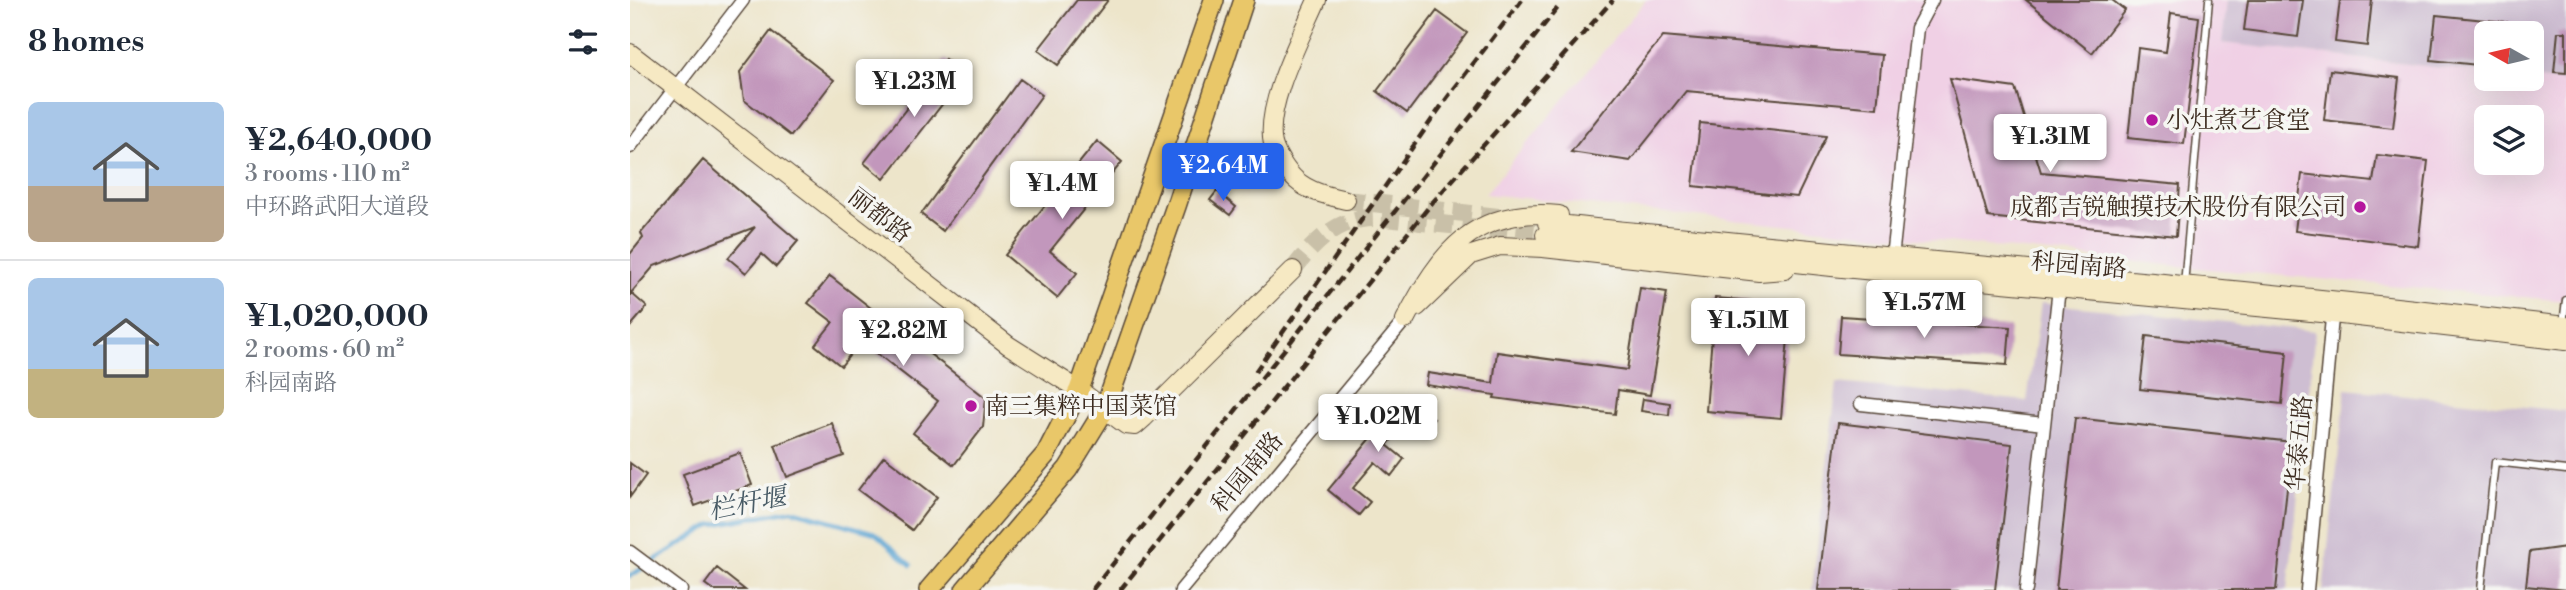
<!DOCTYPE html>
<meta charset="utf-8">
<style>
body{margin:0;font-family:"Libre Bodoni","Noto Serif SC",serif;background:#f2f2f3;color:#1f2937;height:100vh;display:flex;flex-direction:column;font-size:26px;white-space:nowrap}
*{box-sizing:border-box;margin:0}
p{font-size:23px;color:#747a83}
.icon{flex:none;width:38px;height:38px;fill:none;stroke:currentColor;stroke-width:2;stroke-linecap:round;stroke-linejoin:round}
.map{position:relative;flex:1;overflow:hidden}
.side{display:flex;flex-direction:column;background:#fff;width:630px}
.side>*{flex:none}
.needle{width:46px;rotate:278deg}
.tools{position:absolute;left:1844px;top:21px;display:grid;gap:14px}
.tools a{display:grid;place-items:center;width:70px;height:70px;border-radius:10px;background:#fff;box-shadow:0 7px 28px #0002;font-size:35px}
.price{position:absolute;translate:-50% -60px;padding:0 16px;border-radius:7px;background:#fff;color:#222;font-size:23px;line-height:46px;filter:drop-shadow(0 2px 4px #0008)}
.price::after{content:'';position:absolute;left:50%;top:42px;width:21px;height:16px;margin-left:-10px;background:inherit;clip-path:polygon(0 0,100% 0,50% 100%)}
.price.selected{background:#2563eb;color:#fff}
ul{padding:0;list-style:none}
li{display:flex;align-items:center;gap:21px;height:175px;padding:0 28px}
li+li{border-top:2px solid #e0e1e3}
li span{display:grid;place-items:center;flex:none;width:196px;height:140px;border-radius:10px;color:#555}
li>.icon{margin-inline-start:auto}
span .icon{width:84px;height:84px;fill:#fffc;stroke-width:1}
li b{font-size:30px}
h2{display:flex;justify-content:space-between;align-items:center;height:84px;padding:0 28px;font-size:30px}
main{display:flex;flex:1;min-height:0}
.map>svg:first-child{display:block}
</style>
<main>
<section class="side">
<h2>8 homes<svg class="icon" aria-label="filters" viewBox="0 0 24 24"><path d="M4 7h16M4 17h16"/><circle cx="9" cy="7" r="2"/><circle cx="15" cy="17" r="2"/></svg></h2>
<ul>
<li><span style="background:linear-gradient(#a9c7e8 60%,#b9a48a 0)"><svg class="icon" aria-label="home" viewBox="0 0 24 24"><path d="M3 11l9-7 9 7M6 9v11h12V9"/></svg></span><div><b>¥2,640,000</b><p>3 rooms · 110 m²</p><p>中环路武阳大道段</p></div></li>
<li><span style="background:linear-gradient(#a9c7e8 65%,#c2b280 0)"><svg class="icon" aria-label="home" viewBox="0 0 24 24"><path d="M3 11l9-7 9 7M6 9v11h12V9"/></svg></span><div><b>¥1,020,000</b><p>2 rooms · 60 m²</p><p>科园南路</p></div></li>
</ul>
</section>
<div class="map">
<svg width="1936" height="590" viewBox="0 0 1936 590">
<rect width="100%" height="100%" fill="#f6f6f2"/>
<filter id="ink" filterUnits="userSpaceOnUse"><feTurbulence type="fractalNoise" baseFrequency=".0143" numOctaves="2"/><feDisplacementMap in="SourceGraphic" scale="14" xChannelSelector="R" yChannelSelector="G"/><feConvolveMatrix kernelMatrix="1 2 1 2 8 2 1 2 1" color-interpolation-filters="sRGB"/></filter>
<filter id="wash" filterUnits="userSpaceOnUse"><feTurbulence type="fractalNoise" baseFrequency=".00686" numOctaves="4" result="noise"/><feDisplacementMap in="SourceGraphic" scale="28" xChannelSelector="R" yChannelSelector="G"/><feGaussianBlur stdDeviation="1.57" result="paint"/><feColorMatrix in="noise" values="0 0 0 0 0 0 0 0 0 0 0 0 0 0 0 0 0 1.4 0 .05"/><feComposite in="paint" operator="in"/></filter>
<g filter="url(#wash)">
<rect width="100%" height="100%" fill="#ede5ca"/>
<path fill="#f0d0e5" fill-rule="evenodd" d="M1016,0h581l-4,43 264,30v6l45,-1 34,4v219l-369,-33 -712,-74zM1857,117h45v46h-45z"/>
<path fill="#cebed2" d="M1597,0h339v82l-34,-4v-45h-45v40l-265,-30z
M1411,303l274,28 -27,259h-476l25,-207 190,18z
M1716,389l220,22v179h-243z"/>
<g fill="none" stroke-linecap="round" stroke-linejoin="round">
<path stroke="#5ba4d2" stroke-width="4.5" d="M0,576l81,-51 81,-15 83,23 36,32"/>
</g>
<g id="blocks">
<path fill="#c297bc" d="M447,0h31l-50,65 -20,-15z
M1396,0h86l13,10 -33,43z
M1618,0h55l-5,37 -54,-7z
M1710,0h32l-5,46 -32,-4z
M807,11l30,22 -60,80 -30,-22z
M1541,13l28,4 -15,127 -56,-6 10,-90 28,4z
M1806,15l98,10 -1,8h-46v33l-56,-6z
M141,31l63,49 -43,56 -47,-36 -4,-28z
M1928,32h8v41l-12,-1z
M1033,36l219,19 -5,53 -191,-17 -56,70 -59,-9z
M315,59l20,16 -81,104 -20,-16z
M1700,70l69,8 -6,50 -69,-8z
M390,79l22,16 -99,136 -22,-17z
M1320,79l65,9 26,84 139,13 -4,51 -188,-19z
M1070,123l126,13 -29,61 -104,-11z
M467,141l25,21 -72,89 27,22 -20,25 -52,-43z
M1747,155l51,6 -10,85 -123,-15 7,-57 71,8z
M73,160l95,81 -22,26 -14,-13 -16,19 -18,-15 27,-31 -101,39 -23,27 16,14 -17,20v-73l13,-16 -2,-5z
M587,191l19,16 -6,8 -20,-15z
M200,276l156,122 -3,29 -29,38 -41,-32 25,-32 -77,-60 -20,25 -26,-21 18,-23 -25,-19z
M1010,288l27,4 -17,103 -32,-5 -3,24 -121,-16 1,-3 -69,-10 2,-12 65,10 4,-31 130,18z
M1085,298l76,6 -10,114 -75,-7z
M1211,316l169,11 -3,38 -169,-11z
M1516,336l141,16 -5,52 -142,-15z
M776,396l28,23 -10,13 -15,-13 -22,26 17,14 -13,17 -16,-14 -22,26 17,14 -11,13 -31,-25z
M1013,399l27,4 -1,12 -28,-4z
M1445,418l217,24 -16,148h-220z
M202,423l12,33 -57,21 -12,-32z
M1208,423l174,21 -17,146h-177z
M110,453l12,32 -57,21 -12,-32z
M254,456l53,41 -25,33 -54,-40z
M0,463l16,12 -16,22z
M1936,547v43l-40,-4 4,-34z
M87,568l28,22h-32l-8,-6z"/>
</g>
</g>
<g filter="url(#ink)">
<use href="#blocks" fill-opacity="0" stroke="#564638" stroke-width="2"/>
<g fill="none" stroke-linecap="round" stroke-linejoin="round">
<path stroke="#c9c0a8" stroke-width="18" stroke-dasharray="18 9" stroke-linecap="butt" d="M716,200l162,18
M663,270c16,-22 40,-47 68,-51 19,-3 41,1 60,3 41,4 83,9 124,13"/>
<defs>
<path id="lane" d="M1554,285l25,-285
M1933,324l3,-24
M1851,590l14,-128 71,8"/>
<path id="street" d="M0,147l113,-147
M1262,258l25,-230 15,-28
M1231,404l183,20
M0,552l51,38
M551,590l224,-270
M1396,590l33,-302
M1677,590l26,-283"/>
<path id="secondary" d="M687,0c-15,35 -53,106 -44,144 3,11 14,28 23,36 13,12 33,16 50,20
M0,53l378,292 71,45 47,35 9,1 9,-8 149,-148
M917,223c339,35 680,63 1019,103
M915,235l287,32 500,47 234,27
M787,307l54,-52 29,-9 43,2 216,24 26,-2
M775,320c36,-69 69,-113 154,-105"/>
<path id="primary" d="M299,590l117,-136 33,-64 135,-390
M335,590l103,-121 37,-60 71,-203 68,-206"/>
</defs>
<use href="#lane" stroke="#564638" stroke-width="9"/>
<use href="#street" stroke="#564638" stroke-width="15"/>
<use href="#secondary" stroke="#564638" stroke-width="20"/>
<use href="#primary" stroke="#564638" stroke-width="22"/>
<use href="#lane" stroke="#fff" stroke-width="6"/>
<use href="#street" stroke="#fff" stroke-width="12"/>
<use href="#secondary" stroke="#f6e9c3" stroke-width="18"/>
<use href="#primary" stroke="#e9c769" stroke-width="19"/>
<path stroke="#3b2a1e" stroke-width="4.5" stroke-dasharray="10 5" stroke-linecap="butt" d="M625,372l192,-274 75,-98
M462,590l468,-585
M490,590l312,-387 181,-203"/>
</g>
</g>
<g fill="#b5179e" stroke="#f6f6f2" stroke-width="2.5">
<circle cx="1522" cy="120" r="7"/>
<circle cx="1730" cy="207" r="7"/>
<circle cx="341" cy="406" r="7"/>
</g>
<g text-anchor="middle" stroke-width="7" stroke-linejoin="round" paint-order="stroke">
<g font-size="24" fill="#3b2a1e" stroke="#f6f6f2" text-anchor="start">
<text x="1536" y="128">小灶煮艺食堂</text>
<text x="1716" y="215" text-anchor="end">成都吉锐触摸技术股份有限公司</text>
<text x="355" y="414">南三集粹中国菜馆</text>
</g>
<g font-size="24" fill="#3b2a1e" stroke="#f6f6f2">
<text transform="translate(250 215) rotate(38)" y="8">丽都路</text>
<text transform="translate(1449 265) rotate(5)" y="8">科园南路</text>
<text transform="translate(1669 443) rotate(-85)" y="8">华泰五路</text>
<text transform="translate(617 472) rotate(-50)" y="8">科园南路</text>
</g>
<g font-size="26" font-style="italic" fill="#485b66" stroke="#f6f6f2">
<text transform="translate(117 503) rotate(-11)" y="9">栏杆堰</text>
</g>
</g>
</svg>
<div class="tools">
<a><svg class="needle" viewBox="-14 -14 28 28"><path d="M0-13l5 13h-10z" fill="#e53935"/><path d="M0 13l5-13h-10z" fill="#747a83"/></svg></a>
<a><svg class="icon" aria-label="layers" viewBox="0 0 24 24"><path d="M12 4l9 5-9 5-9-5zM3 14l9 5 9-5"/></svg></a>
</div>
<b class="price" style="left:284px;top:119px">¥1.23M</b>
<b class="price" style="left:1420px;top:174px">¥1.31M</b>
<b class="price selected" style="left:593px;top:203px">¥2.64M</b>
<b class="price" style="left:432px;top:221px">¥1.4M</b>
<b class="price" style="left:1294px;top:340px">¥1.57M</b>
<b class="price" style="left:1118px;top:358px">¥1.51M</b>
<b class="price" style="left:273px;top:368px">¥2.82M</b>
<b class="price" style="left:748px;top:454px">¥1.02M</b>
</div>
</main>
